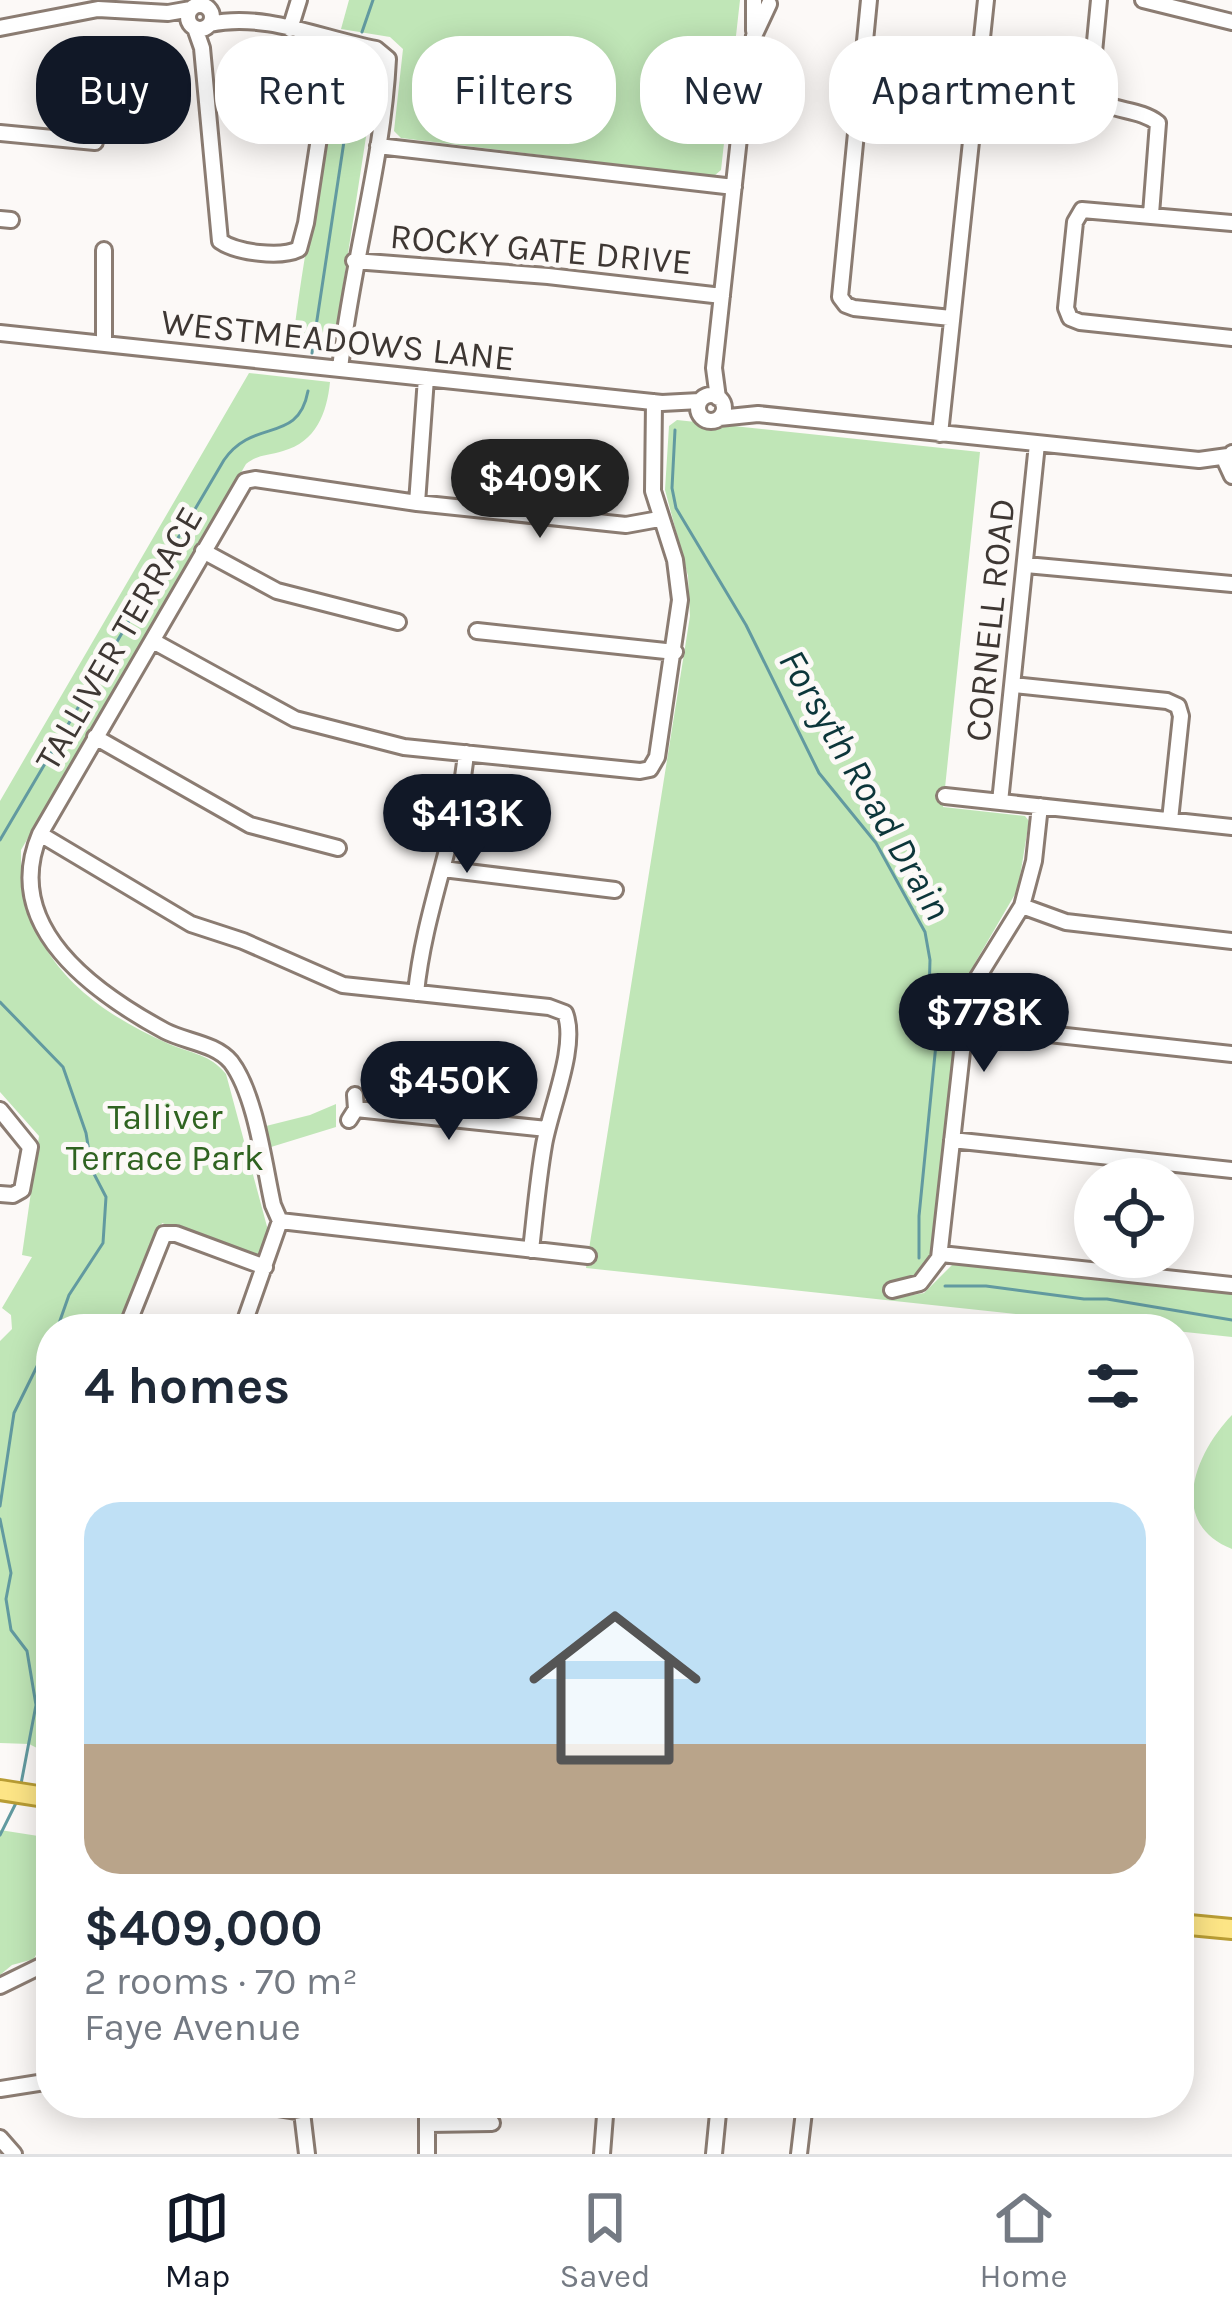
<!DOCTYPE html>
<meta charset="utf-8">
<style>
body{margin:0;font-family:Karla,sans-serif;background:#f6f6f7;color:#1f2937;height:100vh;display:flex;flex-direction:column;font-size:45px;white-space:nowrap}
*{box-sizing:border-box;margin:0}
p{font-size:39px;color:#747a83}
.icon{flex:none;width:66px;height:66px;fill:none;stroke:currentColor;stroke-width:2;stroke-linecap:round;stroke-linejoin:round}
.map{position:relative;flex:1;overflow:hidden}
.sheet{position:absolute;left:36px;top:1314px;width:1158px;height:804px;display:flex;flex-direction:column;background:#fff;border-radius:48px;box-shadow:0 6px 30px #0003}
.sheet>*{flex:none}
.banner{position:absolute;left:36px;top:36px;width:1161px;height:108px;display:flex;gap:24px}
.fabs{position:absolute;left:1074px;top:1158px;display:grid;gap:24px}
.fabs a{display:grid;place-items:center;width:120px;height:120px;border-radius:50%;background:#fff;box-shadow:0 6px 30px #0003;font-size:60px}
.price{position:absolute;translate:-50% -102px;padding:0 27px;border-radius:42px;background:#111827;color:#fff;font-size:39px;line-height:78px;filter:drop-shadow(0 3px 6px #0008)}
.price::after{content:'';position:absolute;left:50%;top:72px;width:36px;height:27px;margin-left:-18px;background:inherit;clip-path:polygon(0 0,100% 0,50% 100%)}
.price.selected{background:#222;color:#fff}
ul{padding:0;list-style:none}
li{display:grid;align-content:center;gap:24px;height:636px;padding:0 48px}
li+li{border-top:3px solid #e0e1e3}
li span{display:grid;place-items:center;height:372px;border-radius:36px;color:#555}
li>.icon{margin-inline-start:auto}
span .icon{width:216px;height:216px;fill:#fffc;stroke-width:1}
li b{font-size:51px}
h2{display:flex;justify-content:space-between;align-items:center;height:144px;padding:0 48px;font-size:51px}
.chip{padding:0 42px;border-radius:48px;background:#fff;box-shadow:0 6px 30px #0003;font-size:42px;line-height:108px}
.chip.selected{background:#111827;color:#fff}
.tab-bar{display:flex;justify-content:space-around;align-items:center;height:168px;border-top:3px solid #e0e1e3;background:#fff;font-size:33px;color:#747a83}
.tab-bar a{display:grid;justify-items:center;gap:6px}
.tab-bar .selected{color:#111827}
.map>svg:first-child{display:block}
</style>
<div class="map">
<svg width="1232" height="2154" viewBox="0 0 1232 2154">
<rect width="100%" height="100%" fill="#fcf9f7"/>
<path fill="#c0e6b7" d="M349,0h391l-19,170 -7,6 -313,-38 -7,-7 9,-82 -13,-12 -49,-8z
M341,55l31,5 5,6 -44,284 -4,3 -37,-4c11,-97 32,-193 44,-291z
M249,373l81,9c-3,31 -14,60 -47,69 -15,5 -25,3 -37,13l-225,386c-2,101 62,156 148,194 23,10 41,10 57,30l43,160 -8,19 -6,3 -93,-33 -43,106h-68v426l-22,-11 -29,-1v-402l12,-12 -1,-14 -9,-7 30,-51 -10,-2 17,-119 -39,-44v-291z
M677,420l303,32 -37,355 82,9 4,5 -11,68 -43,74 -16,46 -28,244 -15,22 -23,6 -2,18 33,-6 29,-29 279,30v43l-646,-69 104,-652 -2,-40 -23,-86 4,-64z
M336,1104v23l-65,20 -5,-21 44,-11z
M1232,1415v134c-66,-26 -36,-97 0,-134z
M0,1830l51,8v83l-17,38 -22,6 -12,10z"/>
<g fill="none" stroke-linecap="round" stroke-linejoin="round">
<path stroke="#629aa0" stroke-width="3" d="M362,32l11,-32
M312,353l44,-291
M675,430l-3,58 4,20 70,117 73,148 57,70 49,89 5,28 -1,35 8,39 -18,182v42
M0,840l224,-380c30,-43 74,-15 84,-69
M0,1002l63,65 23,66 6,37 14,27 -3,46 -34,52 -12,34
M945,1286h41l98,13h23l125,21
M0,1506l14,-93 37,-75
M0,1519l11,54 -5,26 5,31 16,21 9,54 -15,79
M0,1835l18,-36"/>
<defs>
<path id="minor" d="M869,0l-29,297 6,8 8,3 97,10
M1099,0l-9,94c18,19 48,13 68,29l-7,91
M1143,0l89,22
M188 17a12 12 0 1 1 24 0a12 12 0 1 1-24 0Z
M210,24c55,-12 112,15 166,25l12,10c-5,104 -37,206 -48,310
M0,28l98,-19 70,4 23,-4
M195,28l7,20 18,193c17,12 61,17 79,8l7,-26 28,-183
M290,29l9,-29
M754,31v-30
M0,133l95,9
M378,146l356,41
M0,219l11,1
M1232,223l-150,-13 -7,12 -9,86 4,10 10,4 152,16
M354,261l194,15 174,20
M0,333l662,70 38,-2
M104,344v-94
M698 408a13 13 0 1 1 26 0a13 13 0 1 1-26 0Z
M718,398l-4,-30 31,-285 9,-47 15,-32
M719,418l39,-4 441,46 29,-4
M940,434l46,-434
M1232,453l-6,10 6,13
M417,503l9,-125
M203,551l74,40 121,31
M1026,565l206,19
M477,631l198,21
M153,641l142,78 109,28 236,24 10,-2 7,-12 23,-157 -5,-40 -22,-69 1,-89
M1013,685l154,16 11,5 3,10 -11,104
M95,737l155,88 88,23
M945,796l287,31
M1000,802l37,-358
M40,834l151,90 52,17 100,44 206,22 16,6c13,33 -15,96 -21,132 -6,34 -9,70 -13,105
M443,869l172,21
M1022,906l44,16 166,19
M416,993c8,-83 42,-157 50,-240
M965,1025l267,29
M356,1109l191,20
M0,1110l30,37 -8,43 -9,5 -13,-1
M349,1120l7,-11 -1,-14
M952,1140l280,30
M941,1254l291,31
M588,1256l-308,-35 -7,-16c-9,-40 -17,-110 -42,-143 -16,-19 -45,-20 -66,-31 -70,-38 -165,-104 -125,-197l205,-353 10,-2 162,24 209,22 33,-6
M892,1290l28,-7 19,-25 26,-233 13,-48 44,-71 12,-45 6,-55
M244,1325l34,4
M126,1329l38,-95h12l89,33
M242,1329l38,-108
M51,1941v3
M0,1986l51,-25
M0,2089l51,-8
M247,2103l55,9 5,42
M427,2103v51
M428,2124l64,-1
M0,2138l14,16
M602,2154l4,-51
M714,2154l5,-51
M799,2154l6,-51"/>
<path id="major" d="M0,1790l51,8
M1179,1924l53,5"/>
</defs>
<use href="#minor" stroke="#8b7c72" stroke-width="20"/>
<use href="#major" stroke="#b99d34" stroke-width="24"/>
<use href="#minor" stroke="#fff" stroke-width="14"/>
<use href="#major" stroke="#fde586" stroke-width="18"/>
</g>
<g text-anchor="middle" stroke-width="10" stroke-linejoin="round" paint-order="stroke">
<g font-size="36" fill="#3e3733" stroke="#fcf9f7">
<text transform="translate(541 248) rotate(5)" y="13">ROCKY GATE DRIVE</text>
<text transform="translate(338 339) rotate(6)" y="13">WESTMEADOWS LANE</text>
<text transform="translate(989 620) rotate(-84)" y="13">CORNELL ROAD</text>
<text transform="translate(118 638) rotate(-60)" y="13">TALLIVER TERRACE</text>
</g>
<g font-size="36" fill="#2f6320" stroke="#fcf9f7">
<text x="165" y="1129">Talliver<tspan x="165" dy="41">Terrace Park</tspan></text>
</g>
<g font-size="39" font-style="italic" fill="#0c363a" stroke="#fcf9f7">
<text transform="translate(866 784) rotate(60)" y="14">Forsyth Road Drain</text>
</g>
</g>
</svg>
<div class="fabs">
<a><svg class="icon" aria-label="locate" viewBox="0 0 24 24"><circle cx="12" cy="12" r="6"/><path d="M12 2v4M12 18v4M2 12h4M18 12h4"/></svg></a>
</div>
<b class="price selected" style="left:540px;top:541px">$409K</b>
<b class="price" style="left:467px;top:876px">$413K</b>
<b class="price" style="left:984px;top:1075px">$778K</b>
<b class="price" style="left:449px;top:1143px">$450K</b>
<div class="banner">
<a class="chip selected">Buy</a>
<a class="chip">Rent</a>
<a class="chip">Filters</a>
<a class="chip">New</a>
<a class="chip">Apartment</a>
</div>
<section class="sheet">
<h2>4 homes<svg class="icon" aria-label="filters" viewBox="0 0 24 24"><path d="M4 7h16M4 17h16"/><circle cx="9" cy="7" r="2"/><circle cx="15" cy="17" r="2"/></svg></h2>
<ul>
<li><span style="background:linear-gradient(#bfe0f5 65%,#b9a48a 0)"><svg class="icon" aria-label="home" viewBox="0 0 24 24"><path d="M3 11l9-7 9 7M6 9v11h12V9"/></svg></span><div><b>$409,000</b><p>2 rooms · 70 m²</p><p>Faye Avenue</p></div></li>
</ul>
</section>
</div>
<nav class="tab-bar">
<a class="selected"><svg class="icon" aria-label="map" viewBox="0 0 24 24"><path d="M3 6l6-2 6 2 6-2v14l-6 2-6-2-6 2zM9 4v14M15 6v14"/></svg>Map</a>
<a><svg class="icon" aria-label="saved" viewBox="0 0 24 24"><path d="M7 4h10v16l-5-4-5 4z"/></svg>Saved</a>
<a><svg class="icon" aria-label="home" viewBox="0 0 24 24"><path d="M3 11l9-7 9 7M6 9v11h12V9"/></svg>Home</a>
</nav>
